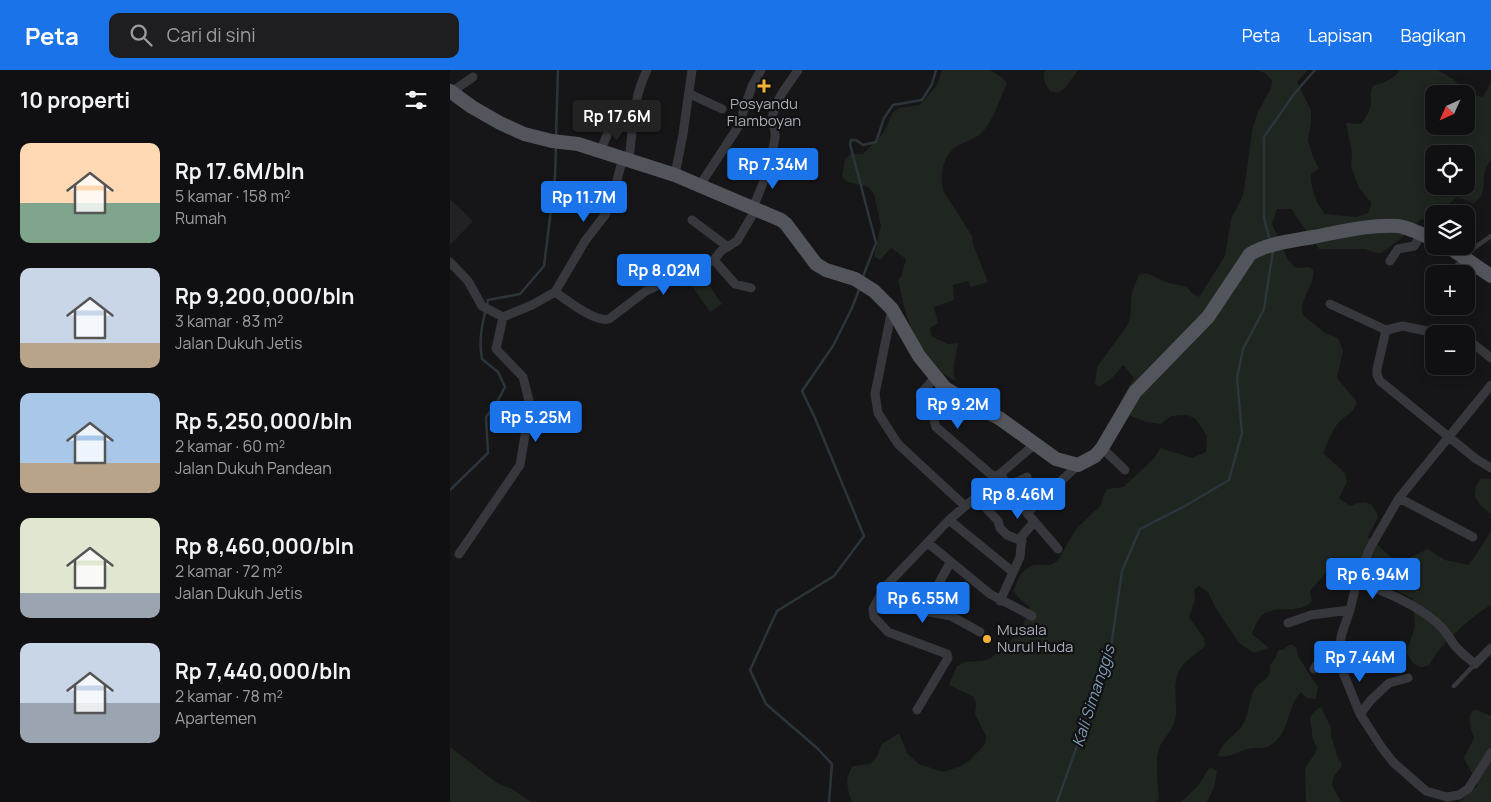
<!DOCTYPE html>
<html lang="id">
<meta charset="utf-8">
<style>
body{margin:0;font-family:Manrope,sans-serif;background:#1e1e20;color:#f1f3f6;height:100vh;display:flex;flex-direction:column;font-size:19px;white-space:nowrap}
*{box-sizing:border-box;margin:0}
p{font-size:16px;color:#9c9d9f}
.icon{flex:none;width:28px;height:28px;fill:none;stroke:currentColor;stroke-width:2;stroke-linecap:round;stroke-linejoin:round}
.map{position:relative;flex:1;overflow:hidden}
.details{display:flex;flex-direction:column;background:#101012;width:450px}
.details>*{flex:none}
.needle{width:32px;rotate:225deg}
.fabs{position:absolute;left:975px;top:15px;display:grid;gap:10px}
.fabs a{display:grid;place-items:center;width:50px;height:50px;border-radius:10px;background:#101012;box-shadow:0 2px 12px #0003,0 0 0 1px #303032;font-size:25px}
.price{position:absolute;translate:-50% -42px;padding:0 11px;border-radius:5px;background:#1a73e8;color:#fff;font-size:16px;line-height:32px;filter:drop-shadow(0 1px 2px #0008)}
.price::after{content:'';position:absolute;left:50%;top:30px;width:15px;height:11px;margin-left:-8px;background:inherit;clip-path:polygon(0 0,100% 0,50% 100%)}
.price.active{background:#222;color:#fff}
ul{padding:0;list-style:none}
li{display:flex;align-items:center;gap:15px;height:125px;padding:0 20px}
li span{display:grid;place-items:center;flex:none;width:140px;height:100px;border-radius:10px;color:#555}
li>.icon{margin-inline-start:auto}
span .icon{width:60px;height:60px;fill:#fffc;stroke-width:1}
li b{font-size:21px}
h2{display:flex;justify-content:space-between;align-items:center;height:60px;padding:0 20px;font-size:21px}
header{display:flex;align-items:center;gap:30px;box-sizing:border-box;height:70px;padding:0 25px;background:#1a73e8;color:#fff}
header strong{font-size:24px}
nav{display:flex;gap:28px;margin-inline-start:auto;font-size:18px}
.search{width:350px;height:45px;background:#1e1e20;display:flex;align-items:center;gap:12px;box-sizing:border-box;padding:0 18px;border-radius:10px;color:#9c9d9f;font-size:19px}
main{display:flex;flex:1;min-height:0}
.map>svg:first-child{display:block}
</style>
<header>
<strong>Peta</strong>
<div class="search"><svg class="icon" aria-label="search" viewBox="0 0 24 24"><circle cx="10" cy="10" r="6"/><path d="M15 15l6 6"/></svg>Cari di sini</div>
<nav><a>Peta</a><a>Lapisan</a><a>Bagikan</a></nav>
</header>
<main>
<section class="details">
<h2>10 properti<svg class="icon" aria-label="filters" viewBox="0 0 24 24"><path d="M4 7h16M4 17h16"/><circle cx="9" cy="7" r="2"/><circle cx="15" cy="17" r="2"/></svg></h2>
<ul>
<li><span style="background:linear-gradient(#ffd9b3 60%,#7fa58c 0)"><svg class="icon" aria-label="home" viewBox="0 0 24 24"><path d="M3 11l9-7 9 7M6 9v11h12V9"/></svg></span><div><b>Rp 17.6M/bln</b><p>5 kamar · 158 m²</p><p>Rumah</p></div></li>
<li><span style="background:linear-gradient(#c9d6e8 75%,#b9a48a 0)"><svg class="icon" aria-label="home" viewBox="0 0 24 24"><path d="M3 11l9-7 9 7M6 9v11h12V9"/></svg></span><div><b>Rp 9,200,000/bln</b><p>3 kamar · 83 m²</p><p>Jalan Dukuh Jetis</p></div></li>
<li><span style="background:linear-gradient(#a9c7e8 70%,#b9a48a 0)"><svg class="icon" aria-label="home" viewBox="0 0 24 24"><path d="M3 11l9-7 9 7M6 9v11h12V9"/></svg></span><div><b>Rp 5,250,000/bln</b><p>2 kamar · 60 m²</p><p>Jalan Dukuh Pandean</p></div></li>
<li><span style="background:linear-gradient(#dfe7d0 75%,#9aa5b1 0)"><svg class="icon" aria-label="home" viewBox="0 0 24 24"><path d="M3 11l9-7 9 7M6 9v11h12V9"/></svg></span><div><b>Rp 8,460,000/bln</b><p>2 kamar · 72 m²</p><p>Jalan Dukuh Jetis</p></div></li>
<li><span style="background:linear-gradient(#c9d6e8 60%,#9aa5b1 0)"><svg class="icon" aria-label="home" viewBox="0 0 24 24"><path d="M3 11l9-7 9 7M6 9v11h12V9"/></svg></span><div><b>Rp 7,440,000/bln</b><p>2 kamar · 78 m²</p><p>Apartemen</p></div></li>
</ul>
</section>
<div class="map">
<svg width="1041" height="732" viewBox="0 0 1041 732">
<rect width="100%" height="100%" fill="#161618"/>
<path fill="#222225" d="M0,129l23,22 -23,24z"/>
<path fill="#1e261f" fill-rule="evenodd" d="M492,0h48l11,7 6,6c-7,15 -12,33 -22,46 -8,11 -19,11 -29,18 -14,9 -17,31 -12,45l28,44 1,8 15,38 -17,5 -3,-6 -15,4 1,15 -20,7 4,16 -8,5 1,8 17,8 10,-1c-1,12 -8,28 -2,38l-13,-7 -22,-27 -9,-15 -8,-26 -6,-26 3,-3 5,-18 -15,-11 -11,12 -6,-4 7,-30 -7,-32 -6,-7 -20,-5 -6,-5 3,-18 6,-5h12l21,-22 9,-20 6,-4 21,-3 17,-20z
M595,0h33l-13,18 -7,5 -8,-2c-5,-7 -8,-13 -5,-21z
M808,0h50l-11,12 14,28v13l-3,17 5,17 6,12 -8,5c-1,14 6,31 14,40l31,3 12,-4 3,-8 -1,-4 -11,-13 -8,-21 1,-14 -6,-30 15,1c5,-6 10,-15 10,-23 0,-8 -2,-7 2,-15 10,-3 21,-7 27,-16h38l15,9 14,14 16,4 8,-15v78c-14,16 0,33 -17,43l-17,-6 -20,17h-3v3l-14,3 -17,17 -22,16 -9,-1 -7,-3h-46l-28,-40h-14l-5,15 16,36 8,8 13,-1 4,2c3,17 -15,30 -10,46l22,18 13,5 5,13 -6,27 20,24c-6,15 -10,11 -19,21 -6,8 -10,20 -15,30l22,20 2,9 -8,16 11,8c15,-7 23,-5 28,11l-10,20 30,26 30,-14 17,11 23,5 6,-7 17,-27v74c-19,11 -51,39 -61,59 -12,8 -19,-2 -23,-12l8,-26 -2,-27 -21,-11 -63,-19 -19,22 2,10c-13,16 -40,0 -53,18 -3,4 -5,10 -7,15l17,14 -15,5 -15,-10 -24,-36 -7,-15 -9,-6 -5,4 1,10 -6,17 15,21 1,8c-8,8 -19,13 -25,23 -8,13 -3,31 -4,46 -1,12 -10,20 -16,31 -6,13 -2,38 -1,53l-4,3h-303c-5,-14 -8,-24 1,-36l17,-2 6,-6 6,-14 17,-11 8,20 12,11 24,8 18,-6 8,-5 16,-17 1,-8 -11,-22 1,-9 -2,-8 -25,-12 8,-19 8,-4 16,-1 9,-2 30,-27 10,-25 -8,-6 -9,-10 7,-16 6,-6 8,-4h17l7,-5 18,-31 25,-24 2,-9 4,-7 17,-2c10,-12 31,-25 36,-39l32,10 14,-6 1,-16 -11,-17 -9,-4 -16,1 -10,8 -15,-2 -17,-7 -9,-14 14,-23 -11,-13 -11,13 -13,9 -4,-3 2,-17 30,-41 3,-8 2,-26 7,-17 7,-2 23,10 18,4 5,6 7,4 26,-41 6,-37 10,-19 3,-9 8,-60 6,-19 13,-24 1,-8 -6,-6zM984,24h32v32h-32zM984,84h32v32h-32z
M254,208l18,26 -12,8 -18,-26z
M1031,408l10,1v35l-11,-9 -5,-8 1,-11z
M839,575h4l3,2 2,9 15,24 5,6 -2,13 -9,-1 -6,-6c-16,17 -10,44 -34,55 -7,2 -13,0 -19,2 -11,3 -18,9 -30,7 4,-15 16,-19 24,-30 7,-10 6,-23 11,-34 6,-14 18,-8 17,-27l6,-8 2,-7h4z
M871,637l10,21v8l7,22 3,4 1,4 -8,10 -2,9 9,17h-35l-1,-32c2,-8 10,-13 12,-22l-4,-8 -3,-23 7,-8z
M1023,640h5l13,6v86h-31l18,-17 -14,-27 10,-20c-3,-10 -8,-19 -1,-28z
M0,677l47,36 17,7 17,12h-81z
M760,697l7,4 -3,17 -7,14h-26l16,-15z"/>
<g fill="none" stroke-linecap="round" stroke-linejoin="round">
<path stroke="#2c353c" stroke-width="2.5" d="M106,66l2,-66
M820,171l-6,-23v-81l30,-43 21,-24
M412,209l14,-36 -26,-99 1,-4h5l7,5 13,-3 8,-24 9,-13 29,-5 10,-16 4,-14
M0,420l38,-37 -2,-36 11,-15 8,-15 -7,-15 -16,-13c-4,-20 1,-39 6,-59l32,-6 24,-28 11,-89 1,-31
M379,732l3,-38 -15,-16 -51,-44 -16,-34 27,-59 57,-35 30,-40 -49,-118 -13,-27 31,-45 19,-38 8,-21
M607,732l53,-148 12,-83 18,-42 45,-23 44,-26 13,-47 -5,-55 6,-29 21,-40 9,-58"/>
<path stroke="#37383d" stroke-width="4.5" d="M1014,185l27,-19
M1004,616l21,-22"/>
<path stroke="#37383d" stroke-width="9" d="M0,23l23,-16
M240,24l32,15
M150,82l12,-29
M179,89c4,-31 4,-61 18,-89
M225,105l8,-41 9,-64
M250,115l38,-58 14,-41 9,-16
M303,137c10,-22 19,-46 22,-70 1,-8 -4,-15 -2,-23 4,-17 16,-30 25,-44
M242,150l36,27
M264,190l21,24 16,4
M940,191l8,-12 16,-3 8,-12
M0,192l18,19 14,25 21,11 29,-12 23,-13 30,-51 20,-26 7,-15 11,-43
M1001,204l16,-16
M105,222c12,8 40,31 54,27l37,-28 68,-31 7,-9 16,-10 19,-32
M880,234l56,26 17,-4 37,8
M983,237l1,-1
M442,239l-17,85 3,19 20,31 67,62
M936,260l-9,39v6l3,6 96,78 15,9
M1016,268l25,20
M485,307l-15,18 1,5 11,13 4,14 58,50
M1041,315l-92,113 -29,50 -13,33 -7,29 -8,23 -3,15 1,17 20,49 22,34 11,14 33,29 21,6 12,-2 9,-6 23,-36
M652,378l23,22
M550,404l27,39 31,36
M558,416l19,-9
M526,427l22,24 2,7 7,7 15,6
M949,428l74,39
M577,443l51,-48
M499,450l64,52
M478,473l62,51 42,22
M9,484l61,-89 10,-60 -7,-28 -27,-28 7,-32
M907,511c26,10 57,22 79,41 7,6 12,13 17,21 5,8 15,15 22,21l16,-16
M434,518l23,20 44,8 29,16
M550,531l20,-44 2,-21 12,-14
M499,544l-19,-15 20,-36
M838,553l23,-8 39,-5
M864,599c7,-11 12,-18 25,-21
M467,640l31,-52 -1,-4 -59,-22 -14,-15 -1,-8 11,-21 65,-68 27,-23 18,-20 6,-3 34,-29
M910,644l11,-14 18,-17 19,-5"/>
<path stroke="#53555c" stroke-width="14" d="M0,21l22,16 28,16 24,11 28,7 26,3 97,31 106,45 5,4 30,40 10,6 29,9 19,12 18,18 27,47 26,32 28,17 26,13 57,41 22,6 17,-9 7,-8 33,-56 73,-75 42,-63c19,-11 42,-13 63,-17 27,-5 57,-13 85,-11 12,2 24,8 36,14
M997,176l44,30"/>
</g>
<g fill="#f2b134" stroke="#111113" stroke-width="2">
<path d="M311.5 8.5h5v5h5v5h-5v5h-5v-5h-5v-5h5z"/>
<circle cx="537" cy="569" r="5"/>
</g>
<g text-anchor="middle" stroke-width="4.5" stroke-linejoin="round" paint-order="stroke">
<g font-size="15" fill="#a8adb8" stroke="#111113">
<text x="314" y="39">Posyandu<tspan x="314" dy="17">Flamboyan</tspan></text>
<text x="547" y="565" text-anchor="start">Musala<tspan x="547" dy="17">Nurul Huda</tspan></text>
</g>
<g font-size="16" font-style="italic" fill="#7f9bb3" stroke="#111113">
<text transform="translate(643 626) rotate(-72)" y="6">Kali Simanggis</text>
</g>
</g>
</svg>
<div class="fabs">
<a><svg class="needle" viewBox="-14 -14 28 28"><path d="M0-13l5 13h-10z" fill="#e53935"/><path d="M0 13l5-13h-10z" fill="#9c9d9f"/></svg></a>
<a><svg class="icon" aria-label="locate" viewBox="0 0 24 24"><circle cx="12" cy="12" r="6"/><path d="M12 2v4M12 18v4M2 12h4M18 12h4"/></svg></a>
<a><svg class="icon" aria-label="layers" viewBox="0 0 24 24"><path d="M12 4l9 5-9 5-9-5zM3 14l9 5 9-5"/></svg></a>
<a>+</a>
<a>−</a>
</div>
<b class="price active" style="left:167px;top:72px">Rp 17.6M</b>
<b class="price" style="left:323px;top:120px">Rp 7.34M</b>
<b class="price" style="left:134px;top:153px">Rp 11.7M</b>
<b class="price" style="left:214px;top:226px">Rp 8.02M</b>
<b class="price" style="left:508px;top:360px">Rp 9.2M</b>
<b class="price" style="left:86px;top:373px">Rp 5.25M</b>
<b class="price" style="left:568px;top:450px">Rp 8.46M</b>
<b class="price" style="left:923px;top:530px">Rp 6.94M</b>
<b class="price" style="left:473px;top:554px">Rp 6.55M</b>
<b class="price" style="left:910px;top:613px">Rp 7.44M</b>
</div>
</main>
